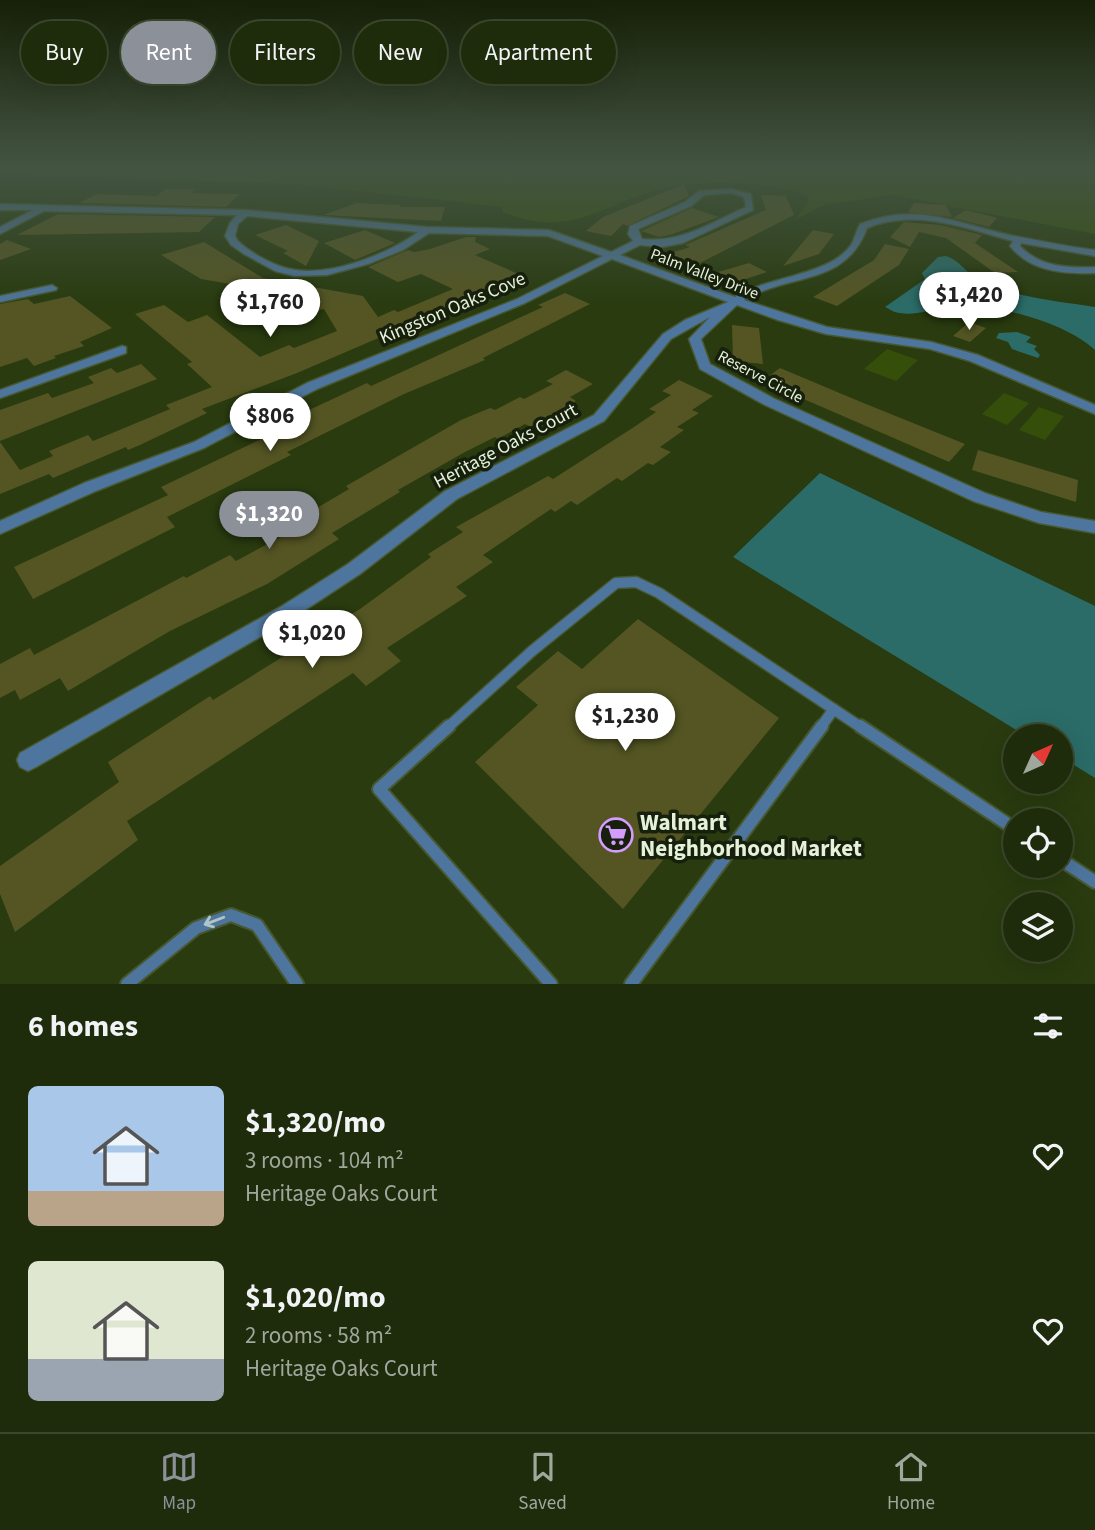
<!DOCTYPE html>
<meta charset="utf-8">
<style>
body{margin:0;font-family:"Source Sans 3",sans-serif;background:#273414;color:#f1f3f6;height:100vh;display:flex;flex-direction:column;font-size:26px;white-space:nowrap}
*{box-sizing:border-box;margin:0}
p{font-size:23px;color:#a1a79d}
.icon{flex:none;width:38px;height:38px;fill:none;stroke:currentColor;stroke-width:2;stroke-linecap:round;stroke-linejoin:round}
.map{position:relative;height:984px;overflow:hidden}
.drawer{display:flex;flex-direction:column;background:#1f2c0b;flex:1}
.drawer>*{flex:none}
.guide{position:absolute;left:21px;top:21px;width:700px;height:63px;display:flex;gap:14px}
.needle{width:46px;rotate:45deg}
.controls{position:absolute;left:1003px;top:724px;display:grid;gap:14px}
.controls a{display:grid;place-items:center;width:70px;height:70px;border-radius:50%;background:#1f2c0b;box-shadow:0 7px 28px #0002,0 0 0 2px #3c482c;font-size:35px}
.price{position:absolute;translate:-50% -60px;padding:0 16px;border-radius:24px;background:#fff;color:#222;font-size:23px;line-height:46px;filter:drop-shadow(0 2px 4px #0008)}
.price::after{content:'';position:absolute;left:50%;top:42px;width:21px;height:16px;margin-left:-10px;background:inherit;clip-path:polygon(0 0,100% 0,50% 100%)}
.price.active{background:#8c9099;color:#fff}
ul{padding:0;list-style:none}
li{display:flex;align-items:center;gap:21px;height:175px;padding:0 28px}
li span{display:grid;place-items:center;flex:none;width:196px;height:140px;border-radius:10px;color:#555}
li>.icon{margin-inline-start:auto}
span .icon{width:84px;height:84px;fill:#fffc;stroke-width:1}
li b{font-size:30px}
h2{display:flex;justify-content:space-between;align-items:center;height:84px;padding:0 28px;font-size:30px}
.tag{padding:0 24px;border-radius:32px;background:#1f2c0b;box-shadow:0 7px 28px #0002,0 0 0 2px #3c482c;font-size:24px;line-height:63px}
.tag.active{background:#8c9099;color:#fff}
.menu{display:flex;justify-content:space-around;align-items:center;height:98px;border-top:2px solid #3c482c;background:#1f2c0b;font-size:19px;color:#a1a79d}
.menu a{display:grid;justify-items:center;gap:4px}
.menu .active{color:#8c9099}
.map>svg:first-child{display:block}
</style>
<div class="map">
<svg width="1095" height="984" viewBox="0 0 1095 984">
<rect width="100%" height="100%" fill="#293b0f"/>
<path fill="#354f0b" d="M0,168h1095v66l-203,-39 -68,10 -29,15 14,-19 -2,-5c-29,-16 -118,-16 -150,-6 -61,17 -87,49 -154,22v-5l-209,-23 -294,-10z
M887,349l31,11 -22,21 -32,-12z
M1004,393l25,10 -22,22 -25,-11z
M1039,407l25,9 -19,24 -26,-10z"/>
<path fill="#2b6c68" d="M946,256c14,4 21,19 35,25 35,17 76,20 114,26v43c-30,-28 -101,-47 -142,-44 -16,2 -38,10 -53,7 -5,0 -11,-4 -15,-6l40,-28 -3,-6 16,-16z
M1017,332l14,5 -5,5 11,4 -3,3 6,6 -2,3 -26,-9 -4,-7 -12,-4 3,-5z
M820,473l275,133v172l-34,-21 -1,-20h-32l-295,-180z"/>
<path fill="#545523" d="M684,184l5,12 -62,30 -4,-2 -12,12 -25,-5 17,-14z
M165,189h31l-5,4 49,1 -14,13 -147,-4 18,-9 60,2z
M761,195l25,1 8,19 -102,52 -10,-1 -21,-10 29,-9 -5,-2 81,-35z
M357,203l44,2 -2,2h46l-4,14 -118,-6z
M914,203l32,2 6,12 -44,-5z
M692,208l27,9 -49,18 -11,2 -18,-6z
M966,210l31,8 -8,9 -36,-9z
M58,214l157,3 -16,15 -182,3z
M904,222l36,3 42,10 -7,8 43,29 -23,1 -49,-35 -27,-6 -9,15 -20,-10z
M286,225l33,16 -13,25 -23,-13 5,-2 -33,-16z
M365,230l30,13 -40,17 -31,-17z
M813,230l21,4 -15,20 -36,12z
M466,237h10l-1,5 15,7 -15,6 48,21 -226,97 -95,36 5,4 -67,32 -12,5 -2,-3 -73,31 -4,-4 -49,20v-52l20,28 33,-14 -4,-5 39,-16 5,6 77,-32 -4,-4 46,-18 -25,-23 5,-2 -57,-48 29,-9 24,17 19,-7 53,42 29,-12 5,3 43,-17 -13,-22 -10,2 -14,-24 -26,18 -44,-7 18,-11 -47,-8 -40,-24 43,-13 59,36 100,18 15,21 16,-7 4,2 55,-23 -32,-15 -23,8 -30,-15 40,-17 6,2 16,-3z
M7,240l24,9 -31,11v-16z
M885,244l24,5 -10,16 -62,41 -24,-9 61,-37z
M749,263l18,9 -40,13 -19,-10z
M565,293l25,11 -107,54 2,2 -81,34 -117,58 4,3 -124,62 8,10 -142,72 -19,-32 154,-72 -7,-8 121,-58 -5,-4 90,-42 4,3 46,-21 126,-58 -5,-2z
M70,296l42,32 -32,14 4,4 -30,10 2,2 -22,8 -7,-8 -27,9v-63l28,-5 6,5z
M969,322l17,6 -16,14 -17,-6z
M732,325l27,3 4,36 -30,-3z
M141,364l16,15 -157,62v-31l48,-17 4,5 42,-15 -6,-6 23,-9 6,5z
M780,368l81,34 104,42 -16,18 -187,-81z
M566,370l27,14 -23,13 6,4 -45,26 -6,-3 -27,15 -3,-2 -30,15 -67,38 2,2 -68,41 7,6 -72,45 -97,47 -102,60 -8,-13 -40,22 -5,-10 -15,8v-34l30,-16 4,7 150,-79 2,2 44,-23 6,6 46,-25 -4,-5 71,-42 -3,-3 115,-66 29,-12 5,2 25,-13 4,2 29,-15 -7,-3z
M679,380l34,16 -21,14 7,3 -22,14 7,3 -24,17 11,5 -18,13 -5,-2 -26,18 -5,-3 -40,27 -6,-4 -16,11 -4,-3 -68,46 10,7 -37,25 11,9 -80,52 14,13 -35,25 -13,-13 -226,148 11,19 -123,92 -15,-38v-28l119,-84 -11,-20 102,-66 3,4 147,-91 71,-52 -3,-3 35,-22 -7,-5 92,-51 5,3 81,-52 22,-15 -7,-3 22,-14 -9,-4z
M978,450l100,30 -2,22 -104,-32z
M638,619l141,99 -156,191 -148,-147 63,-57 -22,-18 42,-36 24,18z"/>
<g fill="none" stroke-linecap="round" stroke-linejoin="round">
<defs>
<path id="service-far1" d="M447,728l85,-77 84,-68 20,-1 23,11 203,135
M820,728l14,-19"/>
<path id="service" d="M449,726l-70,63 172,195
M860,726l155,103
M1060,859l35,23
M127,984l69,-56 35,-13 26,10 40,59
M631,984l191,-258"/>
<path id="minor" d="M731,189l20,5 2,16 -70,33 -21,4 -22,-2 -20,10 115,42c33,-21 94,-21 116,-52 4,-6 5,-14 9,-21 59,-23 97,0 154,12 27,5 54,11 81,14v6l-74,-13 -1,3c20,21 47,22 75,21v6c-31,1 -64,-1 -85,-27l3,-5c-49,-13 -97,-33 -146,-13 -22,59 -76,44 -123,72l83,27 104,15 47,13 117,50v9l-125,-53 -40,-12 -104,-15 -48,-14 -41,-15 -36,34 9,25 65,35 210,94 56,19 54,9v12l-56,-10 -66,-22 -208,-96 -65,-36 -11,-30 21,-22 -39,22 -67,82 -147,78 -97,75 -64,42 -260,151 -8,4 -8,-4 -3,-7 3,-7 262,-147 66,-42 97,-73 149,-76 69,-81 22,-14 43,-18 -116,-43 -87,44 -208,86 -113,59 -108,43 -96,43v-13l84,-38 110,-41 113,-59 210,-84 86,-43 -55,-20 -119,-3 -26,17 -35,14 -41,11 -33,1 -19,-5 -31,-17 -13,-9 -6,-9 5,-13 7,-8 -193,-4 -44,23v-7l33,-17h-33v-6l245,6 182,17 122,3 62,22 22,-11 -5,-7 2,-8 55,-24 14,-11zM731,193l13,4 2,10c-36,16 -64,36 -104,32l-4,-10 53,-23 13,-11zM247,216l171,16c-29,22 -91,46 -128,37 -18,-4 -39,-16 -52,-28l-3,-5 3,-12z
M52,285l5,3 -1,2 -56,12v-6z
M122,346l4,1v6l-126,45v-8z"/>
</defs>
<use href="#service-far1" stroke="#47582f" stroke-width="13"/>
<use href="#service" stroke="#47582f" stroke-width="16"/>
<use href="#minor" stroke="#47582f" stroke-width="3"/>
<use href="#service-far1" stroke="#4e759d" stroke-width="10"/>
<use href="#service" stroke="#4e759d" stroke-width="12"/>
<use href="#minor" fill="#4e759d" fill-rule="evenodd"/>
</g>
<defs><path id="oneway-shaft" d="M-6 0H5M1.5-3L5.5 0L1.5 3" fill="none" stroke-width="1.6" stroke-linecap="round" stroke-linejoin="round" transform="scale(1.75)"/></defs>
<use stroke="#b0c6c4" href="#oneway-shaft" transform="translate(214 921) rotate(159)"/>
<linearGradient id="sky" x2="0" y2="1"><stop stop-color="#172008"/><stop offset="0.55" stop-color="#435542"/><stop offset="1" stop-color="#435542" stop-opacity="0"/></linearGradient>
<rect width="1095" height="306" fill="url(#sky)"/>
<defs>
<symbol id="supermarket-ring" viewBox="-11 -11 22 22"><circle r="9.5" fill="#171f0d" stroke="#d39cfd" stroke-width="1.5"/><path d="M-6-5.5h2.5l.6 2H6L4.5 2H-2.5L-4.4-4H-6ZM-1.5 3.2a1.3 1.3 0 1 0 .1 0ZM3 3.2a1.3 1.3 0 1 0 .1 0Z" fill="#d39cfd"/></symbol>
</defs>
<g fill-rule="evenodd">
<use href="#supermarket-ring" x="597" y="816" width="38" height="38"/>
</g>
<g text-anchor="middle" stroke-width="7" stroke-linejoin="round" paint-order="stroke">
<g font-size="16" fill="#e5f2d9" stroke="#171f0d">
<text transform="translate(705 273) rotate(21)" y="6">Palm Valley Drive</text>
<text transform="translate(761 376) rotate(28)" y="6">Reserve Circle</text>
</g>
<g font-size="19" fill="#e5f2d9" stroke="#171f0d">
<text transform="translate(452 307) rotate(-23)" y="7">Kingston Oaks Cove</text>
<text transform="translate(505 445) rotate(-28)" y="7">Heritage Oaks Court</text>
</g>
<g font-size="23" font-weight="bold" fill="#e5f2d9" stroke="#171f0d" text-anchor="start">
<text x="640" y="830">Walmart<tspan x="640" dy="26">Neighborhood Market</tspan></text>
</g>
</g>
</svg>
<div class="controls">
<a><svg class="needle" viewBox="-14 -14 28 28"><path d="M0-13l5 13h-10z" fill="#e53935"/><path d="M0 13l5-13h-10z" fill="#a1a79d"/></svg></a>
<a><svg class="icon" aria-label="locate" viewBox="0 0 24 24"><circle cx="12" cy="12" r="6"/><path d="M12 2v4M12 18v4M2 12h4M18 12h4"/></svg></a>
<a><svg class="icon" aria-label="layers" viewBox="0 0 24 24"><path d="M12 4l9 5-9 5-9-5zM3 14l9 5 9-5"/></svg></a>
</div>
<b class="price" style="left:969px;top:332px">$1,420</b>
<b class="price" style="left:270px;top:339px">$1,760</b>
<b class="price" style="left:270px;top:453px">$806</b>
<b class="price active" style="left:269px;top:551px">$1,320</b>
<b class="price" style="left:312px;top:670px">$1,020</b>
<b class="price" style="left:625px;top:753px">$1,230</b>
<div class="guide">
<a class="tag">Buy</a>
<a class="tag active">Rent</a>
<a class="tag">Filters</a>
<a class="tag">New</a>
<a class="tag">Apartment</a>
</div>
</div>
<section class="drawer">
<h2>6 homes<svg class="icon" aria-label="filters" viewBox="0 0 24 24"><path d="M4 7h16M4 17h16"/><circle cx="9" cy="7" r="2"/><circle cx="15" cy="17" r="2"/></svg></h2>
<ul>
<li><span style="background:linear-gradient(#a9c7e8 75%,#b9a48a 0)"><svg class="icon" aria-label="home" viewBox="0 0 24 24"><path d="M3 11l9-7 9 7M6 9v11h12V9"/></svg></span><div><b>$1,320/mo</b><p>3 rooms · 104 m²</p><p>Heritage Oaks Court</p></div><svg class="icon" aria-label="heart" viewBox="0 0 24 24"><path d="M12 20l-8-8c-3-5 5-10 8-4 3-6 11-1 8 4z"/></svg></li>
<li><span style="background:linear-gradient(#dfe7d0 70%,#9aa5b1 0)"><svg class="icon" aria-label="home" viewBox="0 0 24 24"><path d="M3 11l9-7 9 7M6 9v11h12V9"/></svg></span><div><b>$1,020/mo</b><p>2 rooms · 58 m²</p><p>Heritage Oaks Court</p></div><svg class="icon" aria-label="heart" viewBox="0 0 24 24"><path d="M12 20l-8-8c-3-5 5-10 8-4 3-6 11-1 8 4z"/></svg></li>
</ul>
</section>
<nav class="menu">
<a class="active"><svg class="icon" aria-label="map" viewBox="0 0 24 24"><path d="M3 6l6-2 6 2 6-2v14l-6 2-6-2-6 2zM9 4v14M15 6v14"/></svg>Map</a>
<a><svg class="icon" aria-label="saved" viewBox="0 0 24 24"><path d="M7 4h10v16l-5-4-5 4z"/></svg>Saved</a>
<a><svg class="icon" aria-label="home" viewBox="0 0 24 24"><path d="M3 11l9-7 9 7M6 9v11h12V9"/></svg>Home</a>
</nav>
